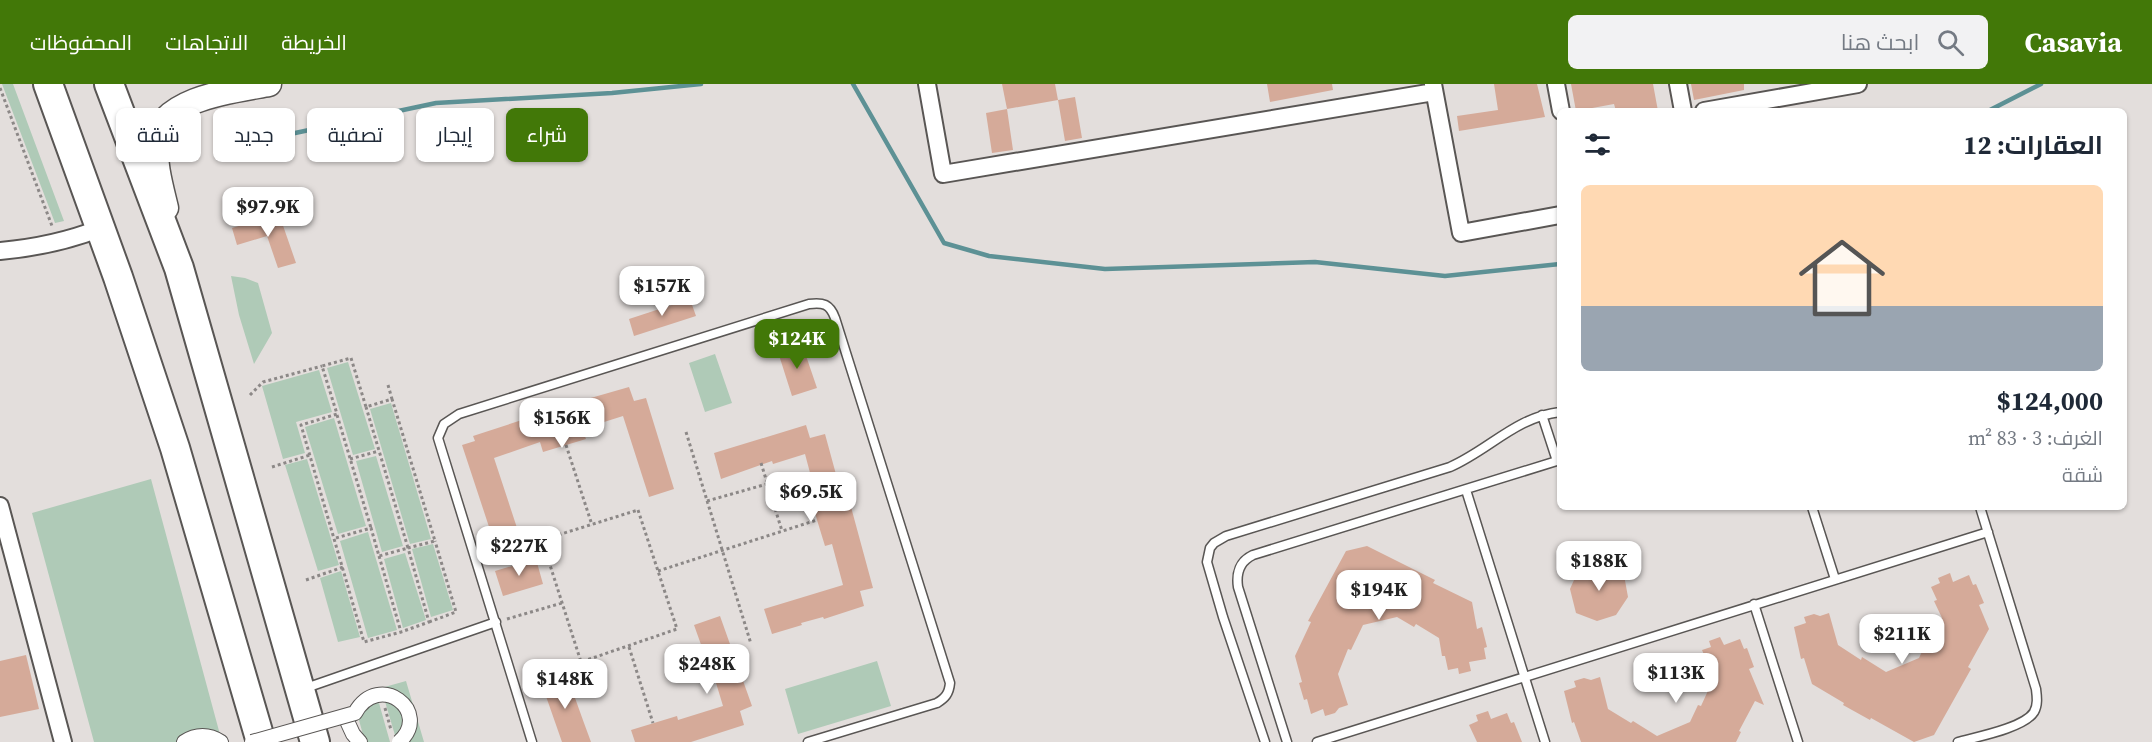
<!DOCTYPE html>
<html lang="ar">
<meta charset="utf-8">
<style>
body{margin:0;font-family:"Source Serif 4",Cairo,serif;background:#f2f2f3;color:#1f2937;direction:rtl;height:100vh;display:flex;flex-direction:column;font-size:22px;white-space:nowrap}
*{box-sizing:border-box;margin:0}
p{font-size:20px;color:#747a83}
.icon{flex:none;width:33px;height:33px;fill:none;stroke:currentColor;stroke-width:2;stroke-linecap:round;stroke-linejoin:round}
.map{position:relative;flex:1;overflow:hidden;direction:ltr}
.drawer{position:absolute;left:1557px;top:24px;width:570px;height:402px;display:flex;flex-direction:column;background:#fff;border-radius:9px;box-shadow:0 2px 4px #0004;direction:rtl}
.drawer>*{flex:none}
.guide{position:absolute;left:18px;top:24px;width:570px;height:54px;direction:rtl;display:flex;gap:12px}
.price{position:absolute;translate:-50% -51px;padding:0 14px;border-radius:12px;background:#fff;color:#222;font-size:20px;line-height:39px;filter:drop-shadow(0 2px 3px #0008)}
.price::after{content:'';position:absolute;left:50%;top:36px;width:18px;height:14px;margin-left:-9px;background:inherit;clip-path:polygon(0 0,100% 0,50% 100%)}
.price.selected{background:#427808;color:#fff}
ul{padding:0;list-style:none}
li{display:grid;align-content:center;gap:12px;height:318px;padding:0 24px}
li span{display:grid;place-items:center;height:186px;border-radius:9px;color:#555}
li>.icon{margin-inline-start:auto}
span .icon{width:108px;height:108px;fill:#fffc;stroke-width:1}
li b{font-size:26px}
h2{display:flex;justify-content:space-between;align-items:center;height:72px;padding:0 24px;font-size:26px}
.chip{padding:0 21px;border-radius:9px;background:#fff;box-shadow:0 2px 4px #0004;font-size:21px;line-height:54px}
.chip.selected{background:#427808;color:#fff}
header{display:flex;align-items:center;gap:36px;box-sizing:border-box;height:84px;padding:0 30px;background:#427808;color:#fff}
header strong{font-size:28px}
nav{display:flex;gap:33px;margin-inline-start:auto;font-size:21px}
.search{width:420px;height:54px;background:#f2f2f3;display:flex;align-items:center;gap:15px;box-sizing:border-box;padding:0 21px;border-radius:9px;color:#747a83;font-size:22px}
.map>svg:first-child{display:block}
</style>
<header>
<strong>Casavia</strong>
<div class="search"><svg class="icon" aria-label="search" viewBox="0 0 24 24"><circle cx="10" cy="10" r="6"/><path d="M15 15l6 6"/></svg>ابحث هنا</div>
<nav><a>الخريطة</a><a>الاتجاهات</a><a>المحفوظات</a></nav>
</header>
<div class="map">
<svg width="2152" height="658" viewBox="0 0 2152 658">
<rect width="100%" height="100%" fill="#e3dedc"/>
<path fill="#afcab7" d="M2,0h11l51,137 -9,2z
M231,192l14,2 13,5 14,50 -18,31 -15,-49z
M715,270l17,49 -27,9 -16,-49z
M348,278l27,87 -22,6 -26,-87z
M319,286l13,42 -36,10 9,31 -22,6 -21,-73z
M391,319l40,136 -21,5 -40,-135z
M334,334l32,108 -28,8 -33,-107z
M376,372l27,90 -21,6 -26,-91z
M307,375l32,106 -21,6 -33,-106z
M151,395l71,263h-128l-62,-229z
M368,448l29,98 -29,8 -28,-97z
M433,460l20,66 -22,7 -19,-68z
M405,469l21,67 -23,8 -19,-69z
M341,487l19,66 -22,5 -18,-64z
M877,577l14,45 -93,28 -13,-45z
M406,597l18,61h-27l-16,-54z
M377,612l13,46h-25l-11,-40z"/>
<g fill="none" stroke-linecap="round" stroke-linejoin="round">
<path stroke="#5d9195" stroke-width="4.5" d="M853,0l91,159 45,13 116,13 210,-7 130,14 115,-12
M1988,27l53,-27
M281,52l155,-33 176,-10 89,-9"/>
</g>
<path fill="#d5aa99" d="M1002,0h53l3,16 -51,9z
M1267,0h65l1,6 -63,12z
M1494,0h43l8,33 -86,14 -2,-15 41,-6z
M1571,0h82l5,27h-42l-2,-7 -38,7z
M1691,0h53v6l-50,10z
M1075,13l7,41 -17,3 -7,-41z
M1007,25l6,41 -21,3 -6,-40z
M279,130l17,49 -18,5 -11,-32 -30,9 -5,-17z
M690,215l6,17 -62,20 -5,-17z
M802,260l15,44 -25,8 -14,-44z
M629,303l5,14 12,-3 28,91 -25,8 -26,-81 -41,13 4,10 -43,13 -3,-10 -46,16 26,79 -25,8 -33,-100 13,-4 -2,-5 55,-18v-2z
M806,341l4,13 15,-4 15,55 4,-1 7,19 22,81 -13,3 4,15 -40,13 -1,-2 -22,6 1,2 -30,9 -8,-25 79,-24 -11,-41 -7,2 -8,-26 -5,-19 5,-2 -12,-45 -32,10 -1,-3 -51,18 -7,-26z
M1367,462l68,34 -2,3 39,19 5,27 5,-2 5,20 -3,1 2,11 -17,3 2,9 -12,3 -1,-6 -10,2 -3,-14h-3l-3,-18 -23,-14 -2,3 -17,-10 -34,8 -12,25 -3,-1 -10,25 10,31 -9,3 -4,5 -10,3 -2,-7 -12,5 -4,-15 -3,1 -5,-17 3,-1 -7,-26 16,-34 -3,-1 38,-70z
M536,475l7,25 -40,12 -8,-25z
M1605,479l19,12 4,22 -12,18 -19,6 -21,-8 -6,-24 8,-18z
M1950,489l3,9 16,-7 4,10 3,-1 8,19 -5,2 10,24 -21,38 3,2 -37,66 -20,7 -43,-24 -1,2 -27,-15 1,-2 -32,-19 -8,-26 -3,1 -7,-32 12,-4 -2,-6 10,-3 6,2 9,-3 9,32 23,15 1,-3 24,15 33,-14 8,-17 3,2 12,-25 -8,-17 3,-1 -6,-13 9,-4 -2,-5z
M720,532l32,90 -12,5 4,14 -53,17h-56l-4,-12 46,-14 1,4 45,-14 -16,-53h-3l-10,-28z
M1720,553l4,8 16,-6 4,10 3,-1 7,19 -5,2 15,36 -9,-4 -16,30 2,1 -5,10h-155l-7,-20 -2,1 -8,-32 12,-4 -2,-6 10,-3 7,2 9,-3 8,32 23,14 2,-2 24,15 33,-14 8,-17 3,1 11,-24 -7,-17 3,-1 -6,-14 9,-3 -2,-6z
M26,571l13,54 -39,8v-56z
M566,589l18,50 7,19h-29l-21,-60z
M1488,627l3,8 16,-6 4,10 3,-1 8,20h-45l-8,-17 9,-4 -2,-6z"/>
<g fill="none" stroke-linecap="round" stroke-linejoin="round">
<defs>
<path id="service" d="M1542,331l15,46
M1466,406l79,252
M1812,423l23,72
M1754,520l44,138
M303,605l193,-67
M532,658l-94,-304 6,-14 15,-10 350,-110c14,-2 21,0 26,14l115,365c-1,11 -5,15 -13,20l-129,39
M1265,658l-42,-125 -16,-55 3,-14 4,-5 12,-7 224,-69c39,-17 66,-50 110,-55
M1287,658l-49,-155c-2,-14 2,-26 15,-32l307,-95
M1317,658l671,-210
M1958,658c18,-5 66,-14 76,-30 4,-7 3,-15 2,-23l-56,-182"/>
<path id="pedestrian" d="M347,637l6,13 7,8
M184,658c12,-8 25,-8 37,0"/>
<path id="minor" d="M927,0l16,90 491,-82
M1433,0l28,149 99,-18
M1556,0l5,27
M1678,0l5,27
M1704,27l154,-27
M0,167c34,-3 68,-10 101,-23
M0,422l63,236"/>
<path id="secondary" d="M166,124c-5,-21 -12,-45 -10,-68 4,-42 81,-50 113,-56"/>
<path id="trunk" d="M48,0l70,193 57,171 86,294
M109,0l70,184 136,474"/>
</defs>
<use href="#service" stroke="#595654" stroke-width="11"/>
<use href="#pedestrian" stroke="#595654" stroke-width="16"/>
<use href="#minor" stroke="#595654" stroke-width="20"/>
<use href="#secondary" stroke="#595654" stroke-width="27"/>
<use href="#trunk" stroke="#595654" stroke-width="32"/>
<path stroke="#8c8887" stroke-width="3" stroke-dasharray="3 3" stroke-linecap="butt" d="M0,4l52,138
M351,274l15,49 26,-8 43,142 -27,7 21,74 -28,10 -37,10 -63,-217 36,-11 -15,-48z
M388,301l4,14
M250,311l13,-13 59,-16
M337,331l34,113
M686,348l65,212
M566,361l26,80
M350,375l29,-8
M761,379l21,68
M272,383l38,-12
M707,417l60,-17
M638,426l39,119 -96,33 -39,-122z
M336,454l35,-10 8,28 29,-8 -42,-141
M379,472l22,76
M658,487l159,-51
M306,496l37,-13
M507,535l55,-16
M429,538l27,-10 -21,-71
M629,563l24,76
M385,624l6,22"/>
<use href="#service" stroke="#fff" stroke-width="8"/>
<use href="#pedestrian" stroke="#fff" stroke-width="14"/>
<use href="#minor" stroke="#fff" stroke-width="16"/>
<use href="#secondary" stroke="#fff" stroke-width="24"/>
<use href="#trunk" stroke="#fff" stroke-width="28"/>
<defs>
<path id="pedestrian-bridge" d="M252,658l103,-29c24,-43 78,-1 44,29"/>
</defs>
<use href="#pedestrian-bridge" stroke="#595654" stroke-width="16" stroke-linecap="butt"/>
<use href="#pedestrian-bridge" stroke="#fff" stroke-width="14"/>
</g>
</svg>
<b class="price" style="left:268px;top:154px">$97.9K</b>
<b class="price" style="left:662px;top:233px">$157K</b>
<b class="price selected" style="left:797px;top:286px">$124K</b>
<b class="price" style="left:562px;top:365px">$156K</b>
<b class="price" style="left:811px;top:439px">$69.5K</b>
<b class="price" style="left:519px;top:493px">$227K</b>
<b class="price" style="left:1599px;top:508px">$188K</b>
<b class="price" style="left:1379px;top:537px">$194K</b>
<b class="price" style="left:1902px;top:581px">$211K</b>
<b class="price" style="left:707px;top:611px">$248K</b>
<b class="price" style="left:1676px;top:620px">$113K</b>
<b class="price" style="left:565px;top:626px">$148K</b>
<div class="guide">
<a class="chip selected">شراء</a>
<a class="chip">إيجار</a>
<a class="chip">تصفية</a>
<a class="chip">جديد</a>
<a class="chip">شقة</a>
</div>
<section class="drawer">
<h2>العقارات: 12<svg class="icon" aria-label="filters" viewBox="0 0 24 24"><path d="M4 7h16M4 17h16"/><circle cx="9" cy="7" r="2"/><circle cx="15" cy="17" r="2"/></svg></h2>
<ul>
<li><span style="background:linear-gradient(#ffd9b3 65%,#9aa5b1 0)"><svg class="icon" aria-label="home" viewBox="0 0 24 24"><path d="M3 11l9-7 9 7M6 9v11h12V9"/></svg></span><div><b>$124,000</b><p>الغرف: 3 · 83 m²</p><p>شقة</p></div></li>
</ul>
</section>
</div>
